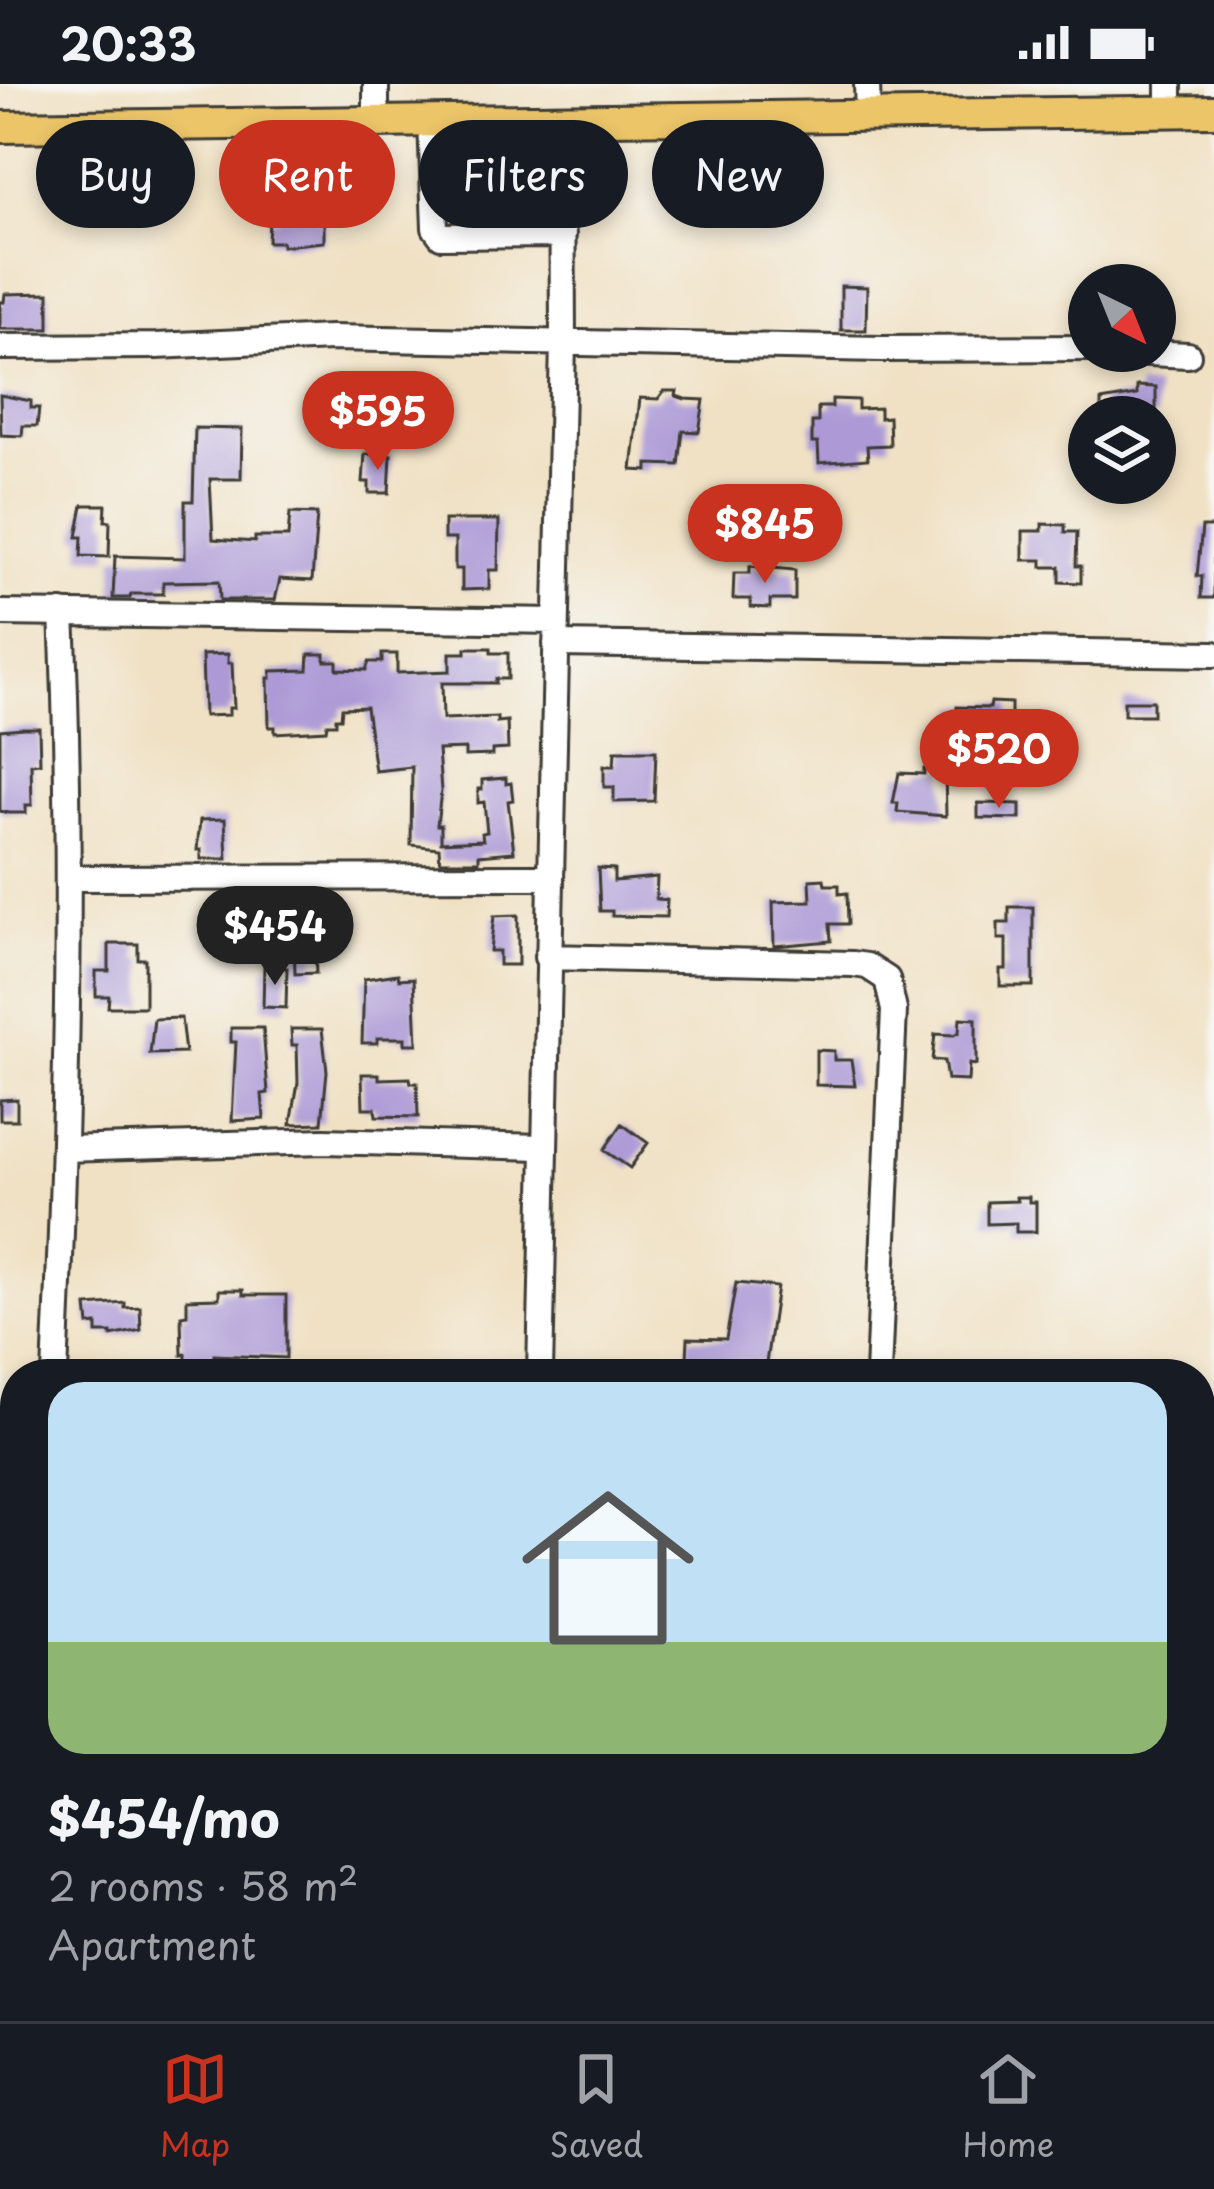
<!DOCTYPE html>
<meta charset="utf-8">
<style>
body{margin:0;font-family:"Playpen Sans",sans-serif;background:#242831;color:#f1f3f6;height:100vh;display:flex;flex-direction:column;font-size:45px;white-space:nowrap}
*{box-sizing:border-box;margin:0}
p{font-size:39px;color:#9ea1a6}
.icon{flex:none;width:66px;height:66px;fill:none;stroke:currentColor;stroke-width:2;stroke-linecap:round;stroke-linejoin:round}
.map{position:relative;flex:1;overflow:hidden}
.panel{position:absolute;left:0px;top:1275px;width:1215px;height:663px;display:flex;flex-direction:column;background:#171b24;border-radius:48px 48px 0 0;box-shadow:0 6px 18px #0003}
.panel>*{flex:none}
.hud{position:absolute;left:36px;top:36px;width:1143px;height:108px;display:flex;gap:24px}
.needle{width:78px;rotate:137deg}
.controls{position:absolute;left:1068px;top:180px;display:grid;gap:24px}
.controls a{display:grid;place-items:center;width:108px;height:108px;border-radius:50%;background:#171b24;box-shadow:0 6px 18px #0003;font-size:60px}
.price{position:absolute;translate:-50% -102px;padding:0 27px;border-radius:42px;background:#c8321e;color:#fff;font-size:39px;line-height:78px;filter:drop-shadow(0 3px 6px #0008)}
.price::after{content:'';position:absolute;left:50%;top:72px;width:36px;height:27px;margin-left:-18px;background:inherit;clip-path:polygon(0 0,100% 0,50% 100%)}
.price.active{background:#222;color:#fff}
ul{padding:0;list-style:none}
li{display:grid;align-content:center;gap:24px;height:636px;padding:0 48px}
li span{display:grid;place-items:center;height:372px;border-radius:36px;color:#555}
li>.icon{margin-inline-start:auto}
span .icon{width:216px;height:216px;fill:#fffc;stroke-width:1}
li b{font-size:51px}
.chip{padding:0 42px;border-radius:54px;background:#171b24;box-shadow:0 6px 18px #0003;font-size:42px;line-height:108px}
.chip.active{background:#c8321e;color:#fff}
.status{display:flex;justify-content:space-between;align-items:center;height:84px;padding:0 60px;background:#171b24;direction:ltr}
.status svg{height:33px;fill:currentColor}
.tab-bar{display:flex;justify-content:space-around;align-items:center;height:168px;border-top:3px solid #363941;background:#171b24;font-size:33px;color:#9ea1a6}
.tab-bar a{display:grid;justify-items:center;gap:6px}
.tab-bar .active{color:#c8321e}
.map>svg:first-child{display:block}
</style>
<div class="status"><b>20:33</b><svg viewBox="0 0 49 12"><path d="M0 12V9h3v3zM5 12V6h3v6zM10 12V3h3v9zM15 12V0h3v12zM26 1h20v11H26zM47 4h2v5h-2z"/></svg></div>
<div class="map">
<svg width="1214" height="1937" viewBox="0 0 1214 1937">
<rect width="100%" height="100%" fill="#f6f6f2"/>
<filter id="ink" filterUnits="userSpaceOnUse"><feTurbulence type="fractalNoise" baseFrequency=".00833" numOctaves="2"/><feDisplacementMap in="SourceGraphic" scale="24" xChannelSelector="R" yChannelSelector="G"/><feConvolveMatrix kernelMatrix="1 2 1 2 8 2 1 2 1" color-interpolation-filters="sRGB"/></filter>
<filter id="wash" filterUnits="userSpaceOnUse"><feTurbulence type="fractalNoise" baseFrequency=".004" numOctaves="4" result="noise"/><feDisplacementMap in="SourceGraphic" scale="48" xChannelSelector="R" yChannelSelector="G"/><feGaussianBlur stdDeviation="2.7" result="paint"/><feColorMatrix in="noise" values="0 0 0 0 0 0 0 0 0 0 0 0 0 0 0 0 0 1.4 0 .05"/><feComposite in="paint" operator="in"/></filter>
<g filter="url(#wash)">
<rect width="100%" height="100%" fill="#f0e1c4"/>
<g id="blocks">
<path fill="#ac99d6" d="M278,131h37l1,5h8v22l-42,4v-4h-14l1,-22h9z
M841,202l26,1 -1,43h-25z
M49,209v36h-49v-27h4l1,-8z
M1137,302l19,1v30h-55v-16l36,-6z
M664,307h13l-1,5 9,3 19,1 -5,32 -16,-1 -4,34 -31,-1v7l-16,-1 8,-72 18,1z
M0,311l31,6v7h8l-2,18h-14l-1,10 -21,-1z
M832,315l26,1v9l22,-1v10l9,-1 1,28 -23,1 1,13 -49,4 -1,-20h-6v-21h6v-15h14z
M195,344l47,1 -1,50h-31l3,60 42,3v-5h33l2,-24 27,1 -5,67 -32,-2 -5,21h-55l-1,-19 -56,1v12h-32l-1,4h-17l2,-42 70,2v-57h8z
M365,370l26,1 -2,38h-20v-11h-6z
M83,421h23l-1,16h5l-1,36 -28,-1 1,-19h-5z
M444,436h55l-1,50h-9v19l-27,1v-21h-7v-30h-11z
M1042,440l23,1v7h12l-1,34h5v17l-21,-1v-15h-18v-7h-19v-29h19z
M1202,443h12v71h-13l1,-22h-5z
M750,482l45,4v30h-25v8l-19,-1v-8h-18l1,-26h16z
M466,564h25v5h17v26h-12v4h-54l1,36 54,-2v5l10,-1 1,28 -16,1v5l-27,1v-7l-27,1 3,41 -4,34h4v17l42,-2 -1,-7 5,-1 -3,-30 -6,1v-14h4v-9l24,-2v6l5,-1 2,17 -5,1 6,51 -35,3v6h-39l-1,-13 -28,-3 1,-78 -37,4 -9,-64 -24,1 -1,10h-5v6h-9l-1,6 -51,3v-6h-6l-1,-49h3v-7l37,-1 1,-16h16v7h12v8l29,1 3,-8h13v-8h15v19l53,-2v-18h16z
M228,570v9h4l2,45h-5v7l-25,1 -2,-61z
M1124,617h29v14h-29z
M991,618l20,1v14l14,1 -1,21h-29v7h-22v-8l-17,-1 1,-30 33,1z
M23,644h16l1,35 -9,1 1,41h-6v8h-18l-8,-2v-81z
M615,667h41l-2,50 -40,1v-15h-10v-21h10z
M924,685h21l1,47 -49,-4 1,-9h-5l6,-30 25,1z
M978,719l42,1v15l-42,-1z
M225,735l2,40h-26v-9h-4l3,-30z
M598,784l16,1v12l43,-4 -1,22 11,1 -1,17 -54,-1v-5h-12z
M824,795l1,6h14v9l8,-1 1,31h-18l1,17 -57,5 -1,-44 38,-1 -1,-21z
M266,816h16l3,15 30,-1v19h7v20h-7l1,20 -21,1 -1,-38 -40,-1 1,-24h3v-8h8z
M1009,823h24v79h-33v-17h6v-30h-8v-16h11z
M518,831v50h-19v-14h-9l4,-35z
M109,860h29v15h7v48h-37l1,-11h-13v-25h13z
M264,883l23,1 -1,40 -23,-1z
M398,890l1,5 15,-1 3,66h-12v-6h-28v5h-15l2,-64z
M181,934l4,35 -35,1 4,-35z
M960,934l16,1v46l-7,-1 -1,17 -21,-1 -3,-19 -12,-1 3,-26 19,1 5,-3z
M231,944h32l5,65 -6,1 2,25 -32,2 4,-79h-5z
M291,945h31l5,42 -5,52 -31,1 7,-41 -1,-38h-5z
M816,966l18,1v9h17l4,26 -39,-1z
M362,990h17v5l31,-1 1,5h6l1,34 -42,-1 -1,-8h-12z
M17,1015v21h-17v-20z
M622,1040l26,19 -18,25 -26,-18z
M1016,1113h13v5h7v30h-20v-9l-29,1v-22l30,-1z
M736,1199l41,4 -11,76 -79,-4 1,-21 38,1z
M219,1206h24v5h43v63l-72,-3v14l-28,1v-16l-4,1 -1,-39 6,-1v-16l32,-1z
M125,1219v5l15,-1 1,23 -30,6v-3h-14v-9l-8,1 -2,-19z
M0,1388h15v60h-15z
M1214,1621v34l-14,2v-33z
M1202,1718l12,1v63l-14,1z
M206,1923h41l-1,14h-41z
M283,1923h20l-1,14h-20z"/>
</g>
</g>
<g filter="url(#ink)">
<use href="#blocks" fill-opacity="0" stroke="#3c3a35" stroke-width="3"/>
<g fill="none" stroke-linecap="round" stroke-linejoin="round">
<defs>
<path id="minor" d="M376,0v36
M867,0l1,31
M1169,28v-28
M431,36l4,108 6,8 122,-1
M432,58l97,93
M0,263l156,-1 175,-8 550,11 208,-1
M1111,267l77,4
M0,529l556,8
M556,560l658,10
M68,794l481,-1
M547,873l306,7 14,2 20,13 7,31 -16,364
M64,1065l260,-8 219,6
M55,1290c12,-254 18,-507 7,-761
M540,1290l23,-1032 -1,-223
M1200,1554l14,-1
M0,1703l15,1
M1200,1863h14
M880,1923v14
M48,1937v-14
M532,1937v-14"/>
<path id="major" d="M0,43l1214,-16"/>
</defs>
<use href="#minor" stroke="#3c3a35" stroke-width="30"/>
<use href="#major" stroke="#3c3a35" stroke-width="36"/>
<use href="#minor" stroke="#fff" stroke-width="24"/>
<use href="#major" stroke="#ecc569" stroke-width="30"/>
</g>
</g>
</svg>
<div class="controls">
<a><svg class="needle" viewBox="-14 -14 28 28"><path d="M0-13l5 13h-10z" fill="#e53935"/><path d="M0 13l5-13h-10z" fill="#9ea1a6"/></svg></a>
<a><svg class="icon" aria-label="layers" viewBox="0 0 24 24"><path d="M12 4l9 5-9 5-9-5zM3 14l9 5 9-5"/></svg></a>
</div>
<b class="price" style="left:378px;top:389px">$595</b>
<b class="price" style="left:765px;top:502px">$845</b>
<b class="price" style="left:999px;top:727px">$520</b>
<b class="price active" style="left:275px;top:904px">$454</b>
<div class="hud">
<a class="chip">Buy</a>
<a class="chip active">Rent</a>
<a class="chip">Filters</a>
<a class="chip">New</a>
</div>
<section class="panel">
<ul>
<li><span style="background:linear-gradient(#bfe0f5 70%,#8fb573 0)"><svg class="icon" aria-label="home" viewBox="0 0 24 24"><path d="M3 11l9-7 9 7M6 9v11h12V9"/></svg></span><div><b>$454/mo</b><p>2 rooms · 58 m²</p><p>Apartment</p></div></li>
</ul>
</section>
</div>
<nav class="tab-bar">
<a class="active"><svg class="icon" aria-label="map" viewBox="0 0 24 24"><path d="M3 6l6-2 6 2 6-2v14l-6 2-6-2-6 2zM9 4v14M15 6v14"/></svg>Map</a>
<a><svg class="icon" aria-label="saved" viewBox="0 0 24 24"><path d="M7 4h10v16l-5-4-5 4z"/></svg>Saved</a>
<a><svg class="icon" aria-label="home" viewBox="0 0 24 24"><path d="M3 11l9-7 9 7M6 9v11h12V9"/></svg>Home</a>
</nav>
